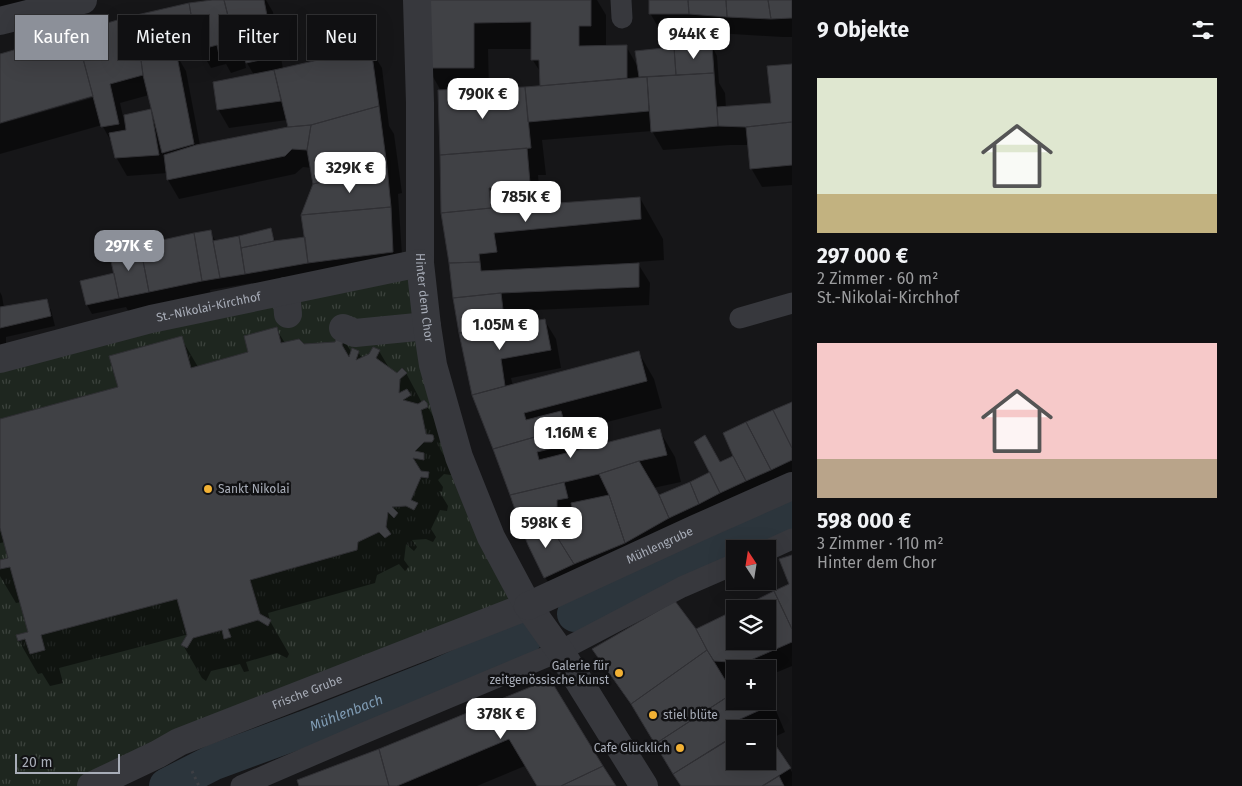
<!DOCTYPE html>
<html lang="de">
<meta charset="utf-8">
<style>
body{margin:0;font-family:"Fira Sans",sans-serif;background:#19191b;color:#f1f3f6;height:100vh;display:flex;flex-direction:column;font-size:19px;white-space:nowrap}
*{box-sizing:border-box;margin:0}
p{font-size:16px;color:#9c9d9f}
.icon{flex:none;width:28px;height:28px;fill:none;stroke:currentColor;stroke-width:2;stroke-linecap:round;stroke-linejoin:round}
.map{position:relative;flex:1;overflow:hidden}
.sheet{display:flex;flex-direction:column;background:#101012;width:450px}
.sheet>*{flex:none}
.guide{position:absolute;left:15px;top:15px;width:475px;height:45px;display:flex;gap:10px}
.needle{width:32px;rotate:348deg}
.fabs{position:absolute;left:726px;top:540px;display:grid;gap:10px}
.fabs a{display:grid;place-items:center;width:50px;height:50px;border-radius:0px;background:#101012;box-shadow:0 5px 20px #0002,0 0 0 1px #303032;font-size:25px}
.scale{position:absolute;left:15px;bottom:12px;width:105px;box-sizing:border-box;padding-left:5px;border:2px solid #a8adb8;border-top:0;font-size:14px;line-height:18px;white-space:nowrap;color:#a8adb8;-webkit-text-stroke:4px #111113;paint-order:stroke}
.price{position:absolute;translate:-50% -42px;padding:0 11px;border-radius:10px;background:#fff;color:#222;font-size:16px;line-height:32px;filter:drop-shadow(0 1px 2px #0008)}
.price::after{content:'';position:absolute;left:50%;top:30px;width:15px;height:11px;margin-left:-8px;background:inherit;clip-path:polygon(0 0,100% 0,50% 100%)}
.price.active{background:#8c9099;color:#fff}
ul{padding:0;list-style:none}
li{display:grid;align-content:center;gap:10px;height:265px;padding:0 25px}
li span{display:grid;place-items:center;height:155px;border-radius:0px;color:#555}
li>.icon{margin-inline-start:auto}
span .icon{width:90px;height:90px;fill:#fffc;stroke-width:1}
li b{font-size:21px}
h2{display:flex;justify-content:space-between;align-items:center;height:60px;padding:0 25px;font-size:21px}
.chip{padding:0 18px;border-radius:0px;background:#101012;box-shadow:0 5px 20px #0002,0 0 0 1px #303032;font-size:18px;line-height:45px}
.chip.active{background:#8c9099;color:#fff}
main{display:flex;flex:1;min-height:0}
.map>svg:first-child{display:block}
</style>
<main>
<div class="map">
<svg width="792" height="786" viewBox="0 0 792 786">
<defs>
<pattern id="grass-tufts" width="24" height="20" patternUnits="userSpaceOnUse" patternTransform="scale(1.25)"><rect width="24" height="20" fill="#1e261f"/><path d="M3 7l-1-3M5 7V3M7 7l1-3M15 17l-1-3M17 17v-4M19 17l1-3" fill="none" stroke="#3c433d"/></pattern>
</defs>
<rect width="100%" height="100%" fill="#161618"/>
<path fill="url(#grass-tufts)" d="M420,263l13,102 95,241 -437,180h-91v-217l10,-2 18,65 -12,3 2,6 7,-2 5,15 14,-4 -3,-15 136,-36 10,36 -5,10 5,3 6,-10 29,-8 3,9 5,-2 -2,-8 30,-9 10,6 3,-6 -11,-6 -10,-34 107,-30 1,-8 21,-10 6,6 5,-4 -4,-7 2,-15 6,6 4,-5 -6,-6 14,-1 5,-6 10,-23 7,1 1,-6 -8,-1 -8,-13 11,1v-6l-9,-2 9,-9h8l2,-3 -1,-4 -7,-1 -5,-24 6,-7 -3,-3 -6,4 -15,-4 8,-5 -4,-6 -8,4 1,-14 6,-7 -4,-4 -5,5 -21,-15 3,-8 -6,-3 -4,7 -13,6 -4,-12 -3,9 -7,-12 -7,-3 -31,2 -5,-5 -18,4 -4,-16 -33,9 4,16 -57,16 -81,-11 8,30 -118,32v-60z
M0,528l8,30 -8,2z"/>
<path fill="#0007" fill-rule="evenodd" d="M0,0h30l-30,9z
M221,0h45l7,12 10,57 88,-19 11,18 7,58 5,8 8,59 -4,1 5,76 -146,22 -5,-9 -42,7 2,10 -81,16 -5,-9 -34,7 -5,-9 26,-31 97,-43 6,11 54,-12 6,12 30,-4 9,-54 -3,-16 -9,-1 -8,7 -116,25 -11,-19v-7l-41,3 -11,-19 -3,-12 -11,-20 -102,29v-30l99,-28 -1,-3 -98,28v-66zM204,56l7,12 15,-4 5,9 15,-5 -2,-10 10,17 -36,34 11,19 58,-8 2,8 -89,17 -14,-74 -6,-10zM149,95l4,15 -27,6 1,9h-2l-5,-22z
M427,0h170l9,15v32l20,-1 13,23 73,-23 5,10 2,27 6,10 1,15 46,-4 20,-39v120l-30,2 -11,-19 -2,-23h-19l-67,5 -11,-19 -110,9 4,35h-8l2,27 -30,3v3l130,-10 23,41 1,21 -27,2 13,21 -1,22 -138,6 2,15 32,-5 11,18 5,29 -50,10 2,8 126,-33 15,26 8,29 -90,23 4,8 3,12 80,-21 16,27 6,25 -28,6 6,9 52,-24 9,-10 14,-6 58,-54v91l-35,6 12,23 -24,11 -13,-23 -48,34 -44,24 -51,21 -28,14 -16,-27 -72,-182 -13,-62 -19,-242 -13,-23zM488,49h44v10l9,14v14l-52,2z
M650,0h142v37h-10l-82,-5h-39l-11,-19z
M0,292l2,4 2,12 42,-7 5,9 4,16 -49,11v11l-6,2z
M276,329l9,14 19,2 32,-1 7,-5 9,14 6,-1 4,6 17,-7 10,17 8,6 9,-1 16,30 4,1 19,33 1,3 -7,3 1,6 12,20v4l-1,2 -7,-1 -6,6 5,7 -1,5 -3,-1 9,15 -1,5 -7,-1 -9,19 5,8 -3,5 -7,-3 -14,1 5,7 -3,4 -8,-7 -2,16 5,7 -4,4 -6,-7 -22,11 -2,8 -107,30 2,8 19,33 -2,4 -10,-5 -31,9 3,9 -5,1 -4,-8 -29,7 -5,10 -4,-3 -19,-33 6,-11 -130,34 4,15 -13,3 -8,-13 -4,1 -19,-33 -1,-5 11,-4 -8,-30 -5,1 -16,-27v-15l10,-3 -5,-16 -5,1v-122l119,-33 62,-50 17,29 51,-14z
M792,556v110l-24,10v-7h-33v11l-11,-1 9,16 2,-1v7h33v-6l6,11 11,26 -15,7 22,33v14h-111l-37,-63 -39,-55 -11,-19 101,-18 40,-19v29h33v-32l23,-25zM735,729h33v32h-33z
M550,681l64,105h-76l-13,-20 -48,20h-177l79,-36z"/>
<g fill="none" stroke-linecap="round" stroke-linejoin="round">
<g stroke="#2c353c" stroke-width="36">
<path d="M575,614l217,-101"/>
<path id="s1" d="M167,786l47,-24 90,-33 135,-53 86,-39"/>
</g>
</g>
<path fill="#404145" stroke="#303034" d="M212,0h12l12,49 -17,6 -2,-10 -18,5 -4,-13 -6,-34z
M224,0h40l11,57 -29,6 -6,-25 -6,1z
M426,0h165v26h-12v20l48,-1v33l-87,8 -1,-26h-8v-38l-57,1v45h-48z
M649,0h39l1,14h-40z
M688,0h38l1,17 -38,-3z
M726,0h42l3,19 -44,-2z
M768,0h24v18l-21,1z
M189,3l6,34 -38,8 2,12 -18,3 -13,-43z
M128,17l13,43 2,15 -33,9 9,40 -18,3 -25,-95z
M76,32l17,64 -93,27v-69z
M712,45l2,28 -38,2 -2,-28z
M674,47l2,28 -37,2 -4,-26z
M371,48l8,58 -68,19 -23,2 -14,-57z
M176,51l18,93 -32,9 -19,-78 -2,-15 18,-3z
M792,64v58l-46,5 -28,-1 -1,-19 54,-4 -4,-37z
M274,70l7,31 -64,9 -4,-28z
M714,73l4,53 -67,6 -4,-55z
M647,77l2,34 -121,11 -3,-35z
M525,87l6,61 -91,7 -2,-65z
M379,106l8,61 -74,17 -6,-34 4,-25z
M151,109l8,46 -44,3 -6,-25 17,-3 -2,-15z
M792,122v43l-42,4 -4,-42z
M311,125l-4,25 -15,-1 -7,7 -118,24 -3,-25 32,-10 92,-18z
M527,148l3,35 -41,5 2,20 -50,5 -1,-58z
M387,167l4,40 -90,8 12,-31z
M640,197l1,22 -147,14 3,19 -18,2 1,8 -31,1 -8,-50 50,-5z
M391,207l2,45 -85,11 -7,-48z
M271,228l3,13 -33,7 -2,-12z
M211,230l9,48 -18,3 -8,-48z
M194,233l8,48 -53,11 -9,-47z
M239,236l6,38 -25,4 -7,-37z
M305,237l3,26 -63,11 -4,-26 33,-7z
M140,245l9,47 -30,6 -10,-46z
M480,262l1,9 158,-8v24l-138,6 -48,5 -4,-35z
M114,273l5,25 -33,7 -6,-24z
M501,293l4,33 -46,7 -6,-35z
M47,299l4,17 -51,12v-21z
M545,319l6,31 -50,9 4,27 -33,9 -13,-62z
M277,327l4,16 18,-4 5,5 31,-2 3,-7 6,2 -2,8 7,12 3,-9 7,3 -3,9 13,-6 4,-7 7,3 -4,8 21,15 5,-5 5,5 -7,6 -1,14 8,-4 4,6 -8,5 15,4 6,-4 3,3 1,4 -7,3 5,24 7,1 1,4 -2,3h-8l-9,9 9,2v7l-11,-2 8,13 8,1 -1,6 -7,-1 -10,23 7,3 -4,7 -8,-4 -14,1 6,6 -4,5 -6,-6 -2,15 5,7 -6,4 -6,-6 -21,10 -1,8 -107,30 10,34 11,6 -3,6 -10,-6 -30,9 3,8 -7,2 -2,-9 -29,8 -6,10 -6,-3 6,-10 -10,-36 -136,36 4,15 -15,4 -5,-15 -7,2 -2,-6 12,-3 -18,-65 -10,2v-9l8,-2 -8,-30v-109l118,-32 -9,-31 73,-20 9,32 57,-16 -4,-16z
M639,351l8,30 -123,32 2,7 35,-9 5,17 -73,21 -21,-54z
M792,402v46l-19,-38z
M773,410l19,38v12l-21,10 -25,-48z
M746,422l25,48 -25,11 -13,-25 -10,-23z
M566,428l4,16 -33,8 2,8 121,-31 7,26 -28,6 -40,13 -89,21 -17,-46z
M705,435l15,27 13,-6 13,25 -26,12 -26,-51z
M639,461l20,34 10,23 -44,25 -16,-48 -10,-21z
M710,472l10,21 -21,11 -9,-22z
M564,482l4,16 -11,2v7l-10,2v12l-26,6 -11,-32z
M690,482l9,22 -30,14 -10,-23z
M609,495l16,48 -51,21 -27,-43 27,-6 -3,-12z
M547,521l27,43 -30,14 -16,-33 -7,-18z
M792,555v74l-18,-38 15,-7 -10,-25z
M774,591l18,38v13l-48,21 -30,-2 -7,-11 -11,-21 39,-19v31h33v-32h-30z
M675,601l21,28 11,21 -76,54 -39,-55z
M707,650l26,43 -78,51 -24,-40z
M550,679l53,87 -42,20h-24l-28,-47 -112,47h-8l-10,-37z
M735,692v9h33v-4l3,8 -35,16 3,8h-4v6l-62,39 -18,-30z
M759,721l5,8h-18z
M768,734l23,34 -29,18h-81l-8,-12 62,-38v25h33z
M379,749l10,37h-90l-2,-6z
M603,766l13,20h-55z
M779,776l5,10h-21z"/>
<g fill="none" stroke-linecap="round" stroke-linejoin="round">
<path stroke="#3d3f44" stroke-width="3" stroke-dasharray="2.5 4" stroke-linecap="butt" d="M192,771l7,15"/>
<path stroke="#37383d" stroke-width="21" d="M621,0l1,18
M740,318l52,-15
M768,550l24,-11
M241,786l123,-53 196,-82 122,-64 53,-23"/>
<g stroke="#37383d" stroke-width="28">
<path d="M286,291l2,23"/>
<path d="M343,328l12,5 72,-7"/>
<path id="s2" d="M91,786l67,-32 21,-12 349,-136"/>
</g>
<g stroke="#37383d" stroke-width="28">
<path id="s3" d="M417,0l3,103v160l7,63 6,39 26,92 32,80 37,69 32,45 84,135"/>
<path d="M0,21l83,-21"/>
<path id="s4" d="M0,359l151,-40 269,-56"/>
<path id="s5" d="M528,606l167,-77 97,-43"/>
</g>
</g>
<g fill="#f2b134" stroke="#111113" stroke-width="2">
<circle cx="208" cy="489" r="5"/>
<circle cx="619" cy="673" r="5"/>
<circle cx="653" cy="715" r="5"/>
<circle cx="680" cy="748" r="5"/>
</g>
<g text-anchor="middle" stroke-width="5" stroke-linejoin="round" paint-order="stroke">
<g font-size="12" fill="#a8adb8" stroke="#111113">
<text dy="4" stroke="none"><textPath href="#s3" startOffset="298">Hinter dem Chor</textPath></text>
<text dy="4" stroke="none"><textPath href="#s4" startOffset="215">St.-Nikolai-Kirchhof</textPath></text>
<text dy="4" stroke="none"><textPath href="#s5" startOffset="145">Mühlengrube</textPath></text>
<text dy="4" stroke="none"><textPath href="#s2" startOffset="236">Frische Grube</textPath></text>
</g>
<g font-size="12" fill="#a8adb8" stroke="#111113" text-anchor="start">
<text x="218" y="493">Sankt Nikolai</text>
<text x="609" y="670" text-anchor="end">Galerie für<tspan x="609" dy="14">zeitgenössische Kunst</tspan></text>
<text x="663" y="719">stiel blüte</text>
<text x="670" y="752" text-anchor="end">Cafe Glücklich</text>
</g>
<g font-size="14" font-style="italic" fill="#7f9bb3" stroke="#111113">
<text dy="5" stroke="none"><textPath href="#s1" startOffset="194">Mühlenbach</textPath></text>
</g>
</g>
</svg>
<div class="fabs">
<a><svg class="needle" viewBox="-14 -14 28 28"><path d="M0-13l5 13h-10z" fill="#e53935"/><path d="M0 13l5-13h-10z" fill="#9c9d9f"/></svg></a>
<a><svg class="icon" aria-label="layers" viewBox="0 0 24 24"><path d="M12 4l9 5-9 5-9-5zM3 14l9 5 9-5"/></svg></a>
<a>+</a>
<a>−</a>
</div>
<div class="scale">20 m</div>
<b class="price" style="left:694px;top:60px">944K €</b>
<b class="price" style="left:483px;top:120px">790K €</b>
<b class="price" style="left:350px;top:194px">329K €</b>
<b class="price" style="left:526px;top:223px">785K €</b>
<b class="price active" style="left:129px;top:272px">297K €</b>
<b class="price" style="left:500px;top:351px">1.05M €</b>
<b class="price" style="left:571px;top:459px">1.16M €</b>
<b class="price" style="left:546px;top:549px">598K €</b>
<b class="price" style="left:501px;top:740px">378K €</b>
<div class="guide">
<a class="chip active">Kaufen</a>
<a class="chip">Mieten</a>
<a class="chip">Filter</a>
<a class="chip">Neu</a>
</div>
</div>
<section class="sheet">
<h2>9 Objekte<svg class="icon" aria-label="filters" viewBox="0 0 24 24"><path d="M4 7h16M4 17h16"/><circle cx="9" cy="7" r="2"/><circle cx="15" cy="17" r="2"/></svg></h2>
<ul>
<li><span style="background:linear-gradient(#dfe7d0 75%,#c2b280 0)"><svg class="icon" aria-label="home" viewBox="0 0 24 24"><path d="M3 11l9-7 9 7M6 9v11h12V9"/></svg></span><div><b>297 000 €</b><p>2 Zimmer · 60 m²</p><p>St.-Nikolai-Kirchhof</p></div></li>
<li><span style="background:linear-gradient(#f6c9c9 75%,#b9a48a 0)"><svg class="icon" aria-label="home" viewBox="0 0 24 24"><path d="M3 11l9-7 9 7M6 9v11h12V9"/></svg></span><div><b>598 000 €</b><p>3 Zimmer · 110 m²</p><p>Hinter dem Chor</p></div></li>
</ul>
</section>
</main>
